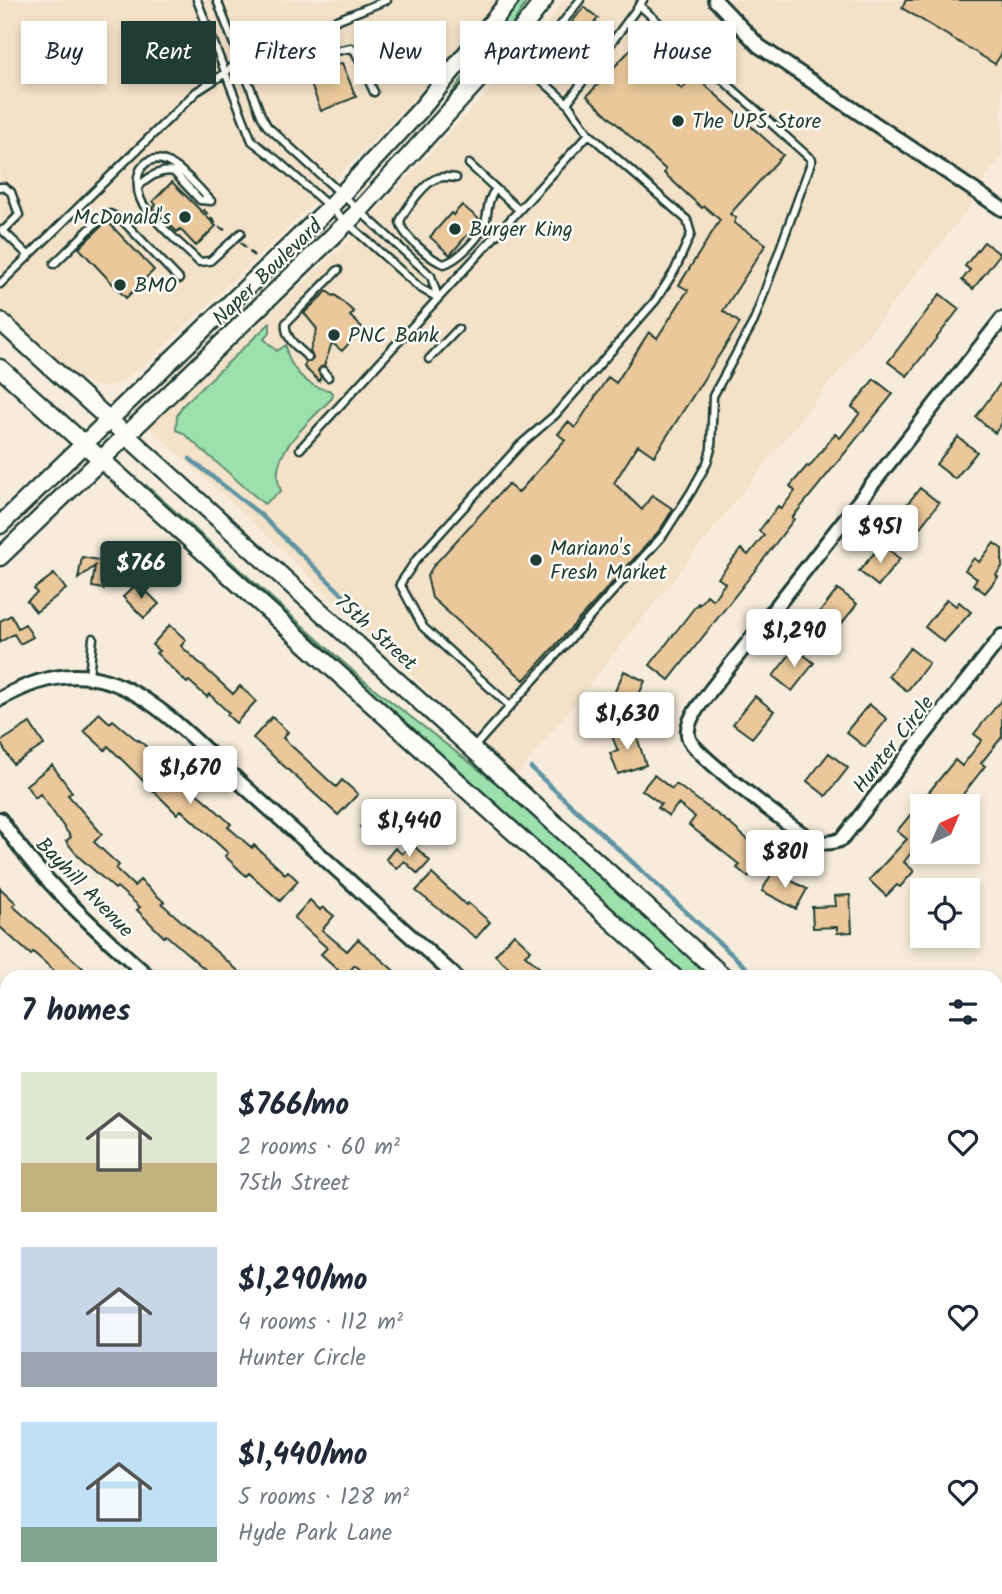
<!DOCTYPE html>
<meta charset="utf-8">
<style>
body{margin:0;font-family:Kalam,sans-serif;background:#f6f6f7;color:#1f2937;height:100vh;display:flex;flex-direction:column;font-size:26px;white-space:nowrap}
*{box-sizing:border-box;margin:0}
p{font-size:23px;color:#747a83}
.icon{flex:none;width:38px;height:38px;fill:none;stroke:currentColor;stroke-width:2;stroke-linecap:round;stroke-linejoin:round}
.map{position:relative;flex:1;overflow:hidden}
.panel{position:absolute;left:0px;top:970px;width:1003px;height:625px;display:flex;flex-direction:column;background:#fff;border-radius:21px 21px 0 0;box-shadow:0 4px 10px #0003}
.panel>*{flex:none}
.banner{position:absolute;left:21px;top:21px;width:961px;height:63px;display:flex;gap:14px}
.needle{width:46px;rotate:44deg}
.fabs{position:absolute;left:910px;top:794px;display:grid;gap:14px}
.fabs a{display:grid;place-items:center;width:70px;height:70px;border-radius:0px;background:#fff;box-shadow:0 4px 10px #0003;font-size:35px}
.price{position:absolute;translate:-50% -60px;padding:0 16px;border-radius:7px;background:#fff;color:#222;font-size:23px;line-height:46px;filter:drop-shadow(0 2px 4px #0008)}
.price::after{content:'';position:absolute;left:50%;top:42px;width:21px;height:16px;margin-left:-10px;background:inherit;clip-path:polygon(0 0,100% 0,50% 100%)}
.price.active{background:#1f3d34;color:#fff}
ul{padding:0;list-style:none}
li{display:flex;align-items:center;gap:21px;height:175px;padding:0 21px}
li span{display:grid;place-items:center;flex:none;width:196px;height:140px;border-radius:0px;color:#555}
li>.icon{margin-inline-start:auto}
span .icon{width:84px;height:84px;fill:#fffc;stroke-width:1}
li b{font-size:30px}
h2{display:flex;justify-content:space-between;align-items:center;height:84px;padding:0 21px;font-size:30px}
.chip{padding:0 24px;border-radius:0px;background:#fff;box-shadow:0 4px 10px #0003;font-size:24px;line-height:63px}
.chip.active{background:#1f3d34;color:#fff}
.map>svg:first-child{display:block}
</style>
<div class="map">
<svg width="1002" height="1594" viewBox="0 0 1002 1594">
<rect width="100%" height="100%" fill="#f7ecdb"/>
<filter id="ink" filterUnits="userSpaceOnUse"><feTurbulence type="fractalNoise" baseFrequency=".0143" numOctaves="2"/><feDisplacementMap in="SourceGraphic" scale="14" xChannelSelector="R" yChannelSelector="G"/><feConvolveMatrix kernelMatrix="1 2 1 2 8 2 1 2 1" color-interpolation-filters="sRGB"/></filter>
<g filter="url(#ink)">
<path fill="#f3e1c8" d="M0,0h500l-44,55 -164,169 -149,143 -23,15 -14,5 -9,-1 -21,-10 -76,-68z
M564,0h438v157l-15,19 -18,32 -453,569 -244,-237 -123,-113 196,-183 186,-199z"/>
<path fill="#9ce0ac" stroke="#5e8e70" stroke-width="2" d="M520,0h8l-26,39 -70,81z
M270,323v9l-6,7 13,12 9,-6c1,21 21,43 43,45l4,4 -1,4c-23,25 -67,57 -51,93l-17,13 -81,-71 -7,-3 1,-14 5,-10z
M146,485l216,194 143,111 205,186h-24l-541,-490z
M387,1587h553l7,7h-565z"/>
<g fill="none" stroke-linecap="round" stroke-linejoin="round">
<path stroke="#6295a5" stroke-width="4.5" d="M190,459l71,56 84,82
M531,768l224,208"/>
</g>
<path fill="#eac89b" stroke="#1f3d34" stroke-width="2" d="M906,0h96v53l-7,11 -93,-56z
M584,7l14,11 -28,36 -13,-10v-3z
M326,37l3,10 -4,4 1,4 8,2 3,8 5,-2 14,34 -35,14 -13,-35 5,-2 -3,-7 3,-6 -2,-4h-5l-4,-10z
M634,46l48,43 12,-14 89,80 -53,59 6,4 -2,5 32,21 -43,67 17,12 -86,133 -16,-11 -24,38 28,27 10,-15 21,14 -13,21 -136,150 -92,-82 -5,-22 7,-11 74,-81 10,9 47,-53 -7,-6 10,-12 7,6 33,-51 8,6 33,-51 8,6 31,-48 -9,-5 41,-65 -16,-14 -2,2 -38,-35 2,-3 -79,-74z
M172,182l44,44 -20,20 -16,-17 -3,3 -24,-24 3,-3 -3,-4z
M462,205l18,15 -30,35 -20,-18 21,-24 2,2z
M107,221l47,49 -28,28 -47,-50z
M984,242l16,12 -27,35 -11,-9 8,-10 -5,-4z
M327,291l6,5 2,-1 19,17 -4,4 14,13 -11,2v8l-11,12 -10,-8 -8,23 -6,4 3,7 -2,4 -15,-14 2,-5h4l3,-3 -3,-8 7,-22 -13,-16z
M940,294l19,15 -52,67 -19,-14z
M874,379l19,15 -101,124 2,1 -34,45 -91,116 -19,-15 48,-62 1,2 8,-10 6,5 12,-17 -7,-5 23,-29 7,6 16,-20 -5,-4 19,-25 3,3 14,-18 -5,-5 17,-20 2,1 26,-33 5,4 20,-25 -8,-6z
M1002,381v42l-7,10 -19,-16z
M958,437l19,15 -22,27 -19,-15z
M920,488l19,15 -22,28 -19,-15z
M994,543l8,6v18l-6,8 2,2 -13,16 -12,-9 4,-5 -12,-9 9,-12 5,4z
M882,544l18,15 -22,27 -19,-15z
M82,557l27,5 -5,27 -12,-2 3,-21 -17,13z
M54,574l12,15 -30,23 -9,-11 10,-8 -3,-4z
M138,583l21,21 -15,14 -21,-21z
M838,589l19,15 -22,28 -19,-15z
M947,599l9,7 3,-4 12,10 -27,30 -19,-15z
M11,615l7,13 7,-4 8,13 -13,7 -6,-10 -14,8v-21z
M170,625l16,15 -5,6 52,48 7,-8 16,15 -20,22 -9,-8 2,-2 -20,-19 -2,3 -18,-16 -2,2 -31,-30 3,-2 -7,-6z
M795,648l19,15 -22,28 -19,-15z
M910,648l19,15 -22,28 -19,-15z
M624,671l21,10 -16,36 -21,-10z
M755,696l19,15 -22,27 -19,-14z
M1002,699v38l-21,26 4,3 -32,41h-31v31l-18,24 10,9 -14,16 -3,-2 -11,11 -17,-16 38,-41 -10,-8 58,-71 7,6 20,-26 -8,-6z
M869,704l18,15 -22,28 -19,-15z
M99,713l11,10 3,-3 25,21 1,-1 26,24 -4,4 21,19 3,-3 22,18 24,22 -3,3 24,21 2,-3 31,29 3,-3 10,10 -18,20 -31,-28 -3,3 -21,-20 3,-3 -47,-43 -4,4 -69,-68 -3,4 -21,-19z
M272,717l16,15 -5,6 53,49 6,-7 16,14 -20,21 -85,-77z
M30,723l14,22 -31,19 -13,-22z
M634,728l12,37 -28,9 -8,-21 8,-2 -6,-15z
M829,753l19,15 -22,28 -19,-15z
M52,765l20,27 -4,3 34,39 -8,8 25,23 -3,4 18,17 6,-6 24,22 -2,2 82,72h-41l4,-5 -41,-36 -2,2 -27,-27 3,-3 -23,-20 -2,2 -37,-33 -12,-15 5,-4 -31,-43 -5,4 -9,-13z
M654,775l18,14 4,-5 53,39 26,23 1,-2 11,9 -19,24 -11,-9 3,-3 -51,-40 6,-8 -17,-13 -9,12 -11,-8 3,-4 -19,-14z
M376,809l16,14 -16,19 -16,-15z
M412,844l18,17 -12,13 -14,-13 -7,8 -11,-10 9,-11 7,6z
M773,871l34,18 -11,20 -34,-18z
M432,874l34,31 2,-2 22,19 -14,16 -60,-47z
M0,888l16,15 -3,3 70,62 -8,8h-15l-27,-24 -2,3 -31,-28z
M850,895l2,37 -15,1v-6l-24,1 -1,-21 24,-1 -1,-10z
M310,900l10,10 3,-3 11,9 -12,14 25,21 11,-12 42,37h-33l-12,-11 -10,11 -24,-22 6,-6 -33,-30z
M514,934l17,16 -6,5 24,21h-31l-23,-21z"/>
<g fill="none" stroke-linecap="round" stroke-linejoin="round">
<defs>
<path id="service" d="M197,0l55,141 26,20 142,127 18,10
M217,0l44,115 6,11 164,150 7,22
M580,0l-27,35 -3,12 7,12 25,21
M287,36l9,24 5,3 7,-1
M508,50l59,53 22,31 98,86 4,14 -16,36 -19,30 -101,115 -35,30 -104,115 -16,24 23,43 87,79
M331,52l20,-4 4,3 19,41
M567,103l76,-103
M469,164l50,46
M456,178c-6,-1 -12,-2 -18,0 -12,3 -34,32 -38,44 2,13 31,38 44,42 14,-4 34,-25 40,-38 5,-13 2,-26 12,-37
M139,186c10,-9 21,-17 35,-14l26,28 11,1
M0,187h4l7,5 8,23 -16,16
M211,201c-14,-14 -49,-60 -69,-34 -6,7 -5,23 -2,31 6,17 45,50 59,64l11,-1 31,-28
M2,230l26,25
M54,264l47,-46 9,-4 12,6 57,59
M0,284l196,-192 28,-18 28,-24 35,-14 17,-3 83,-33
M308,357c-10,-9 -24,-19 -22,-34l52,-53
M429,359l29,-30
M323,371l5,6
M300,449l289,-315
M89,676l4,-38
M474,747l190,-213 27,-42 16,-29 4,-14 2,-53 41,-75 58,-161 -173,-155
M996,1508l6,-7"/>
<path id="minor" d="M715,0l44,46 243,163
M1002,319l-292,372c-9,13 -27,31 -21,48 5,15 104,90 122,100 11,5 20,5 31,0l160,-203
M0,699c33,-19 69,-30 107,-18 50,15 99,71 138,106 70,63 140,126 210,189
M0,819c40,61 94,109 148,157
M0,1127l7,5
M0,1393l7,7
M211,1587l8,7
M247,1594l5,-7"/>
<path id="secondary" d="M0,321l723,655
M0,368l673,608
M0,525l329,-317 92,-99 89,-109
M0,557l360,-347 147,-162 37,-48
M996,1226l6,6
M996,1268l6,6"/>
</defs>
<use href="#service" stroke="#1f3d34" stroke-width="11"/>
<use href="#minor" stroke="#1f3d34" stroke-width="18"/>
<use href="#secondary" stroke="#1f3d34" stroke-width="21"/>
<path stroke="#1f3d34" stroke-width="2.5" stroke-dasharray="7 5" stroke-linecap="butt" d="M203,209l16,18 10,5
M241,243l13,13
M897,1587l6,7
M557,1594l2,-7"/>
<use href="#service" stroke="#fdfcf7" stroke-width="6"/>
<use href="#minor" stroke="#fdfcf7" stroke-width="12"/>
<use href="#secondary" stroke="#fdfcf7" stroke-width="16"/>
</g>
</g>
<g fill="#1f3d34" stroke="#fdfcf7" stroke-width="2.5">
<circle cx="678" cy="121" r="7"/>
<circle cx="185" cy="217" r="7"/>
<circle cx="455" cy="229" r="7"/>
<circle cx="120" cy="285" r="7"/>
<circle cx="334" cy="335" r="7"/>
<circle cx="536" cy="560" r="7"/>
</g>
<g text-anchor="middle" stroke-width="5" stroke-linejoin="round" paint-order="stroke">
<g font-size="21" fill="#1f3d34" stroke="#fdfcf7" text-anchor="start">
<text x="692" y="128">The UPS Store</text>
<text x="171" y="224" text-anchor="end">McDonald's</text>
<text x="469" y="236">Burger King</text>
<text x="134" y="292">BMO</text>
<text x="348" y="342">PNC Bank</text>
<text x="550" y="555">Mariano's<tspan x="550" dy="24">Fresh Market</tspan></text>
</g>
<g font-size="21" fill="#1f3d34" stroke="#fdfcf7">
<text transform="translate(267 272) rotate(-44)" y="7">Naper Boulevard</text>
<text transform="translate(376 632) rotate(42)" y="7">75th Street</text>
<text transform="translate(893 744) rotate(-52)" y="7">Hunter Circle</text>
<text transform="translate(85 887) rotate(46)" y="7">Bayhill Avenue</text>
</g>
</g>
</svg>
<div class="fabs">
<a><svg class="needle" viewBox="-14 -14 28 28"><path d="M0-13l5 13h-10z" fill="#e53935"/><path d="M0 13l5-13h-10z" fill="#747a83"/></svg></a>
<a><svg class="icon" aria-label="locate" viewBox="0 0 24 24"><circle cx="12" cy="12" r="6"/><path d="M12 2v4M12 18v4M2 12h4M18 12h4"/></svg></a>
</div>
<b class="price" style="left:880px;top:565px">$951</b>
<b class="price active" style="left:141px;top:601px">$766</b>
<b class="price" style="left:794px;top:669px">$1,290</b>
<b class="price" style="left:627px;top:752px">$1,630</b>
<b class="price" style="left:190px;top:806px">$1,670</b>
<b class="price" style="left:409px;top:859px">$1,440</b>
<b class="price" style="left:785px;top:890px">$801</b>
<div class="banner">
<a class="chip">Buy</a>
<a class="chip active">Rent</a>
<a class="chip">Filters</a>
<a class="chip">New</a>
<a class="chip">Apartment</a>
<a class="chip">House</a>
</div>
<section class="panel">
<h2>7 homes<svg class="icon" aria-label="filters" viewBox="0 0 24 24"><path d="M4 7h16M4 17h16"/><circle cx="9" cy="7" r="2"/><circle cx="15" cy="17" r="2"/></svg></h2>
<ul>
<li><span style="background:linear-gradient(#dfe7d0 65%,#c2b280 0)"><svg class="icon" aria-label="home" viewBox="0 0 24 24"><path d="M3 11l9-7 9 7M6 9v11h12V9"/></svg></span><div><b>$766/mo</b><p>2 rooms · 60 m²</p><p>75th Street</p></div><svg class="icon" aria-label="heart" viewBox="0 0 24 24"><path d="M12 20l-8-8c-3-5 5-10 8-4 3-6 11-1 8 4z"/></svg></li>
<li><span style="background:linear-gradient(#c9d6e8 75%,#9aa5b1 0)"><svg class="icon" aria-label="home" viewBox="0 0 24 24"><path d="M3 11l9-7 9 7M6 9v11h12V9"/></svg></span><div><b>$1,290/mo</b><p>4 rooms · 112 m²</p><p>Hunter Circle</p></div><svg class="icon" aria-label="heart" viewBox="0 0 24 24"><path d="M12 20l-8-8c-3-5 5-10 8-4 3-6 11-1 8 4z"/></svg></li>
<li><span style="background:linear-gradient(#bfe0f5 75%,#7fa58c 0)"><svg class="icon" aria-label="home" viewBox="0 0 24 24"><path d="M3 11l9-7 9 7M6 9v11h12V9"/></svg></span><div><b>$1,440/mo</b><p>5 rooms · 128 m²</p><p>Hyde Park Lane</p></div><svg class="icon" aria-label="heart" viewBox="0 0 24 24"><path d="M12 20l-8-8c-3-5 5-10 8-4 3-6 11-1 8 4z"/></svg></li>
</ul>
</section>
</div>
